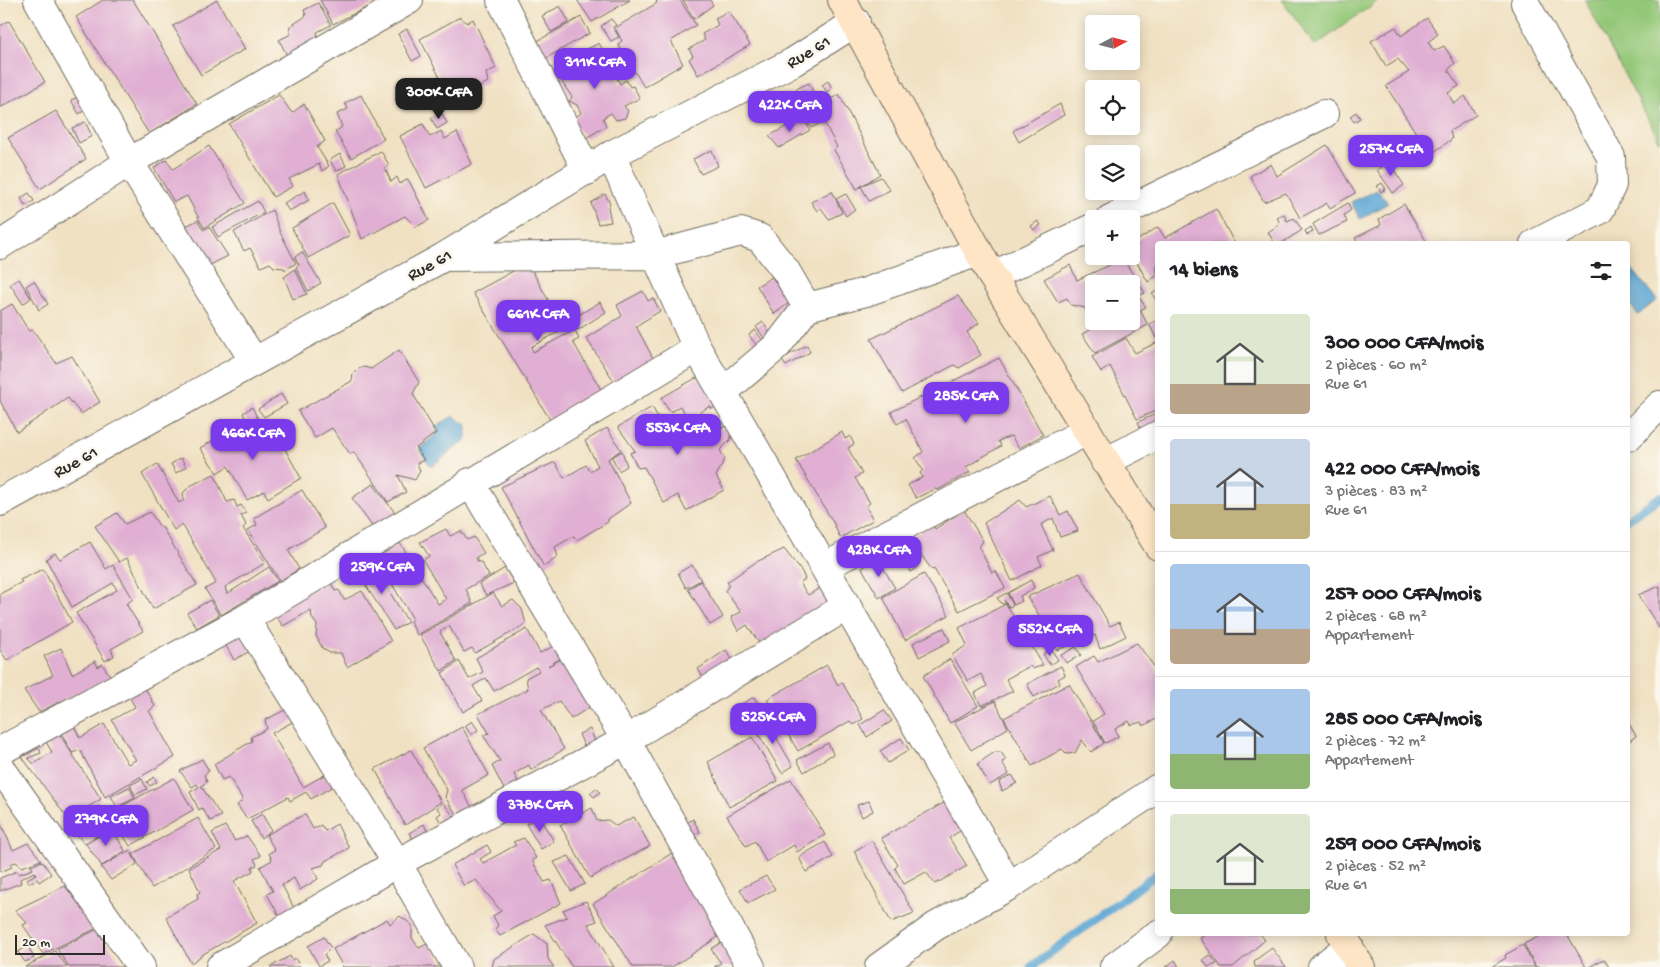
<!DOCTYPE html>
<html lang="fr">
<meta charset="utf-8">
<style>
body{margin:0;font-family:"Gochi Hand",sans-serif;background:#f2f2f2;color:#202124;height:100vh;display:flex;flex-direction:column;font-size:19px;white-space:nowrap}
*{box-sizing:border-box;margin:0}
p{font-size:16px;color:#757577}
.icon{flex:none;width:28px;height:28px;fill:none;stroke:currentColor;stroke-width:2;stroke-linecap:round;stroke-linejoin:round}
.map{position:relative;flex:1;overflow:hidden}
.side{position:absolute;left:1155px;top:241px;width:475px;height:695px;display:flex;flex-direction:column;background:#fff;border-radius:5px;box-shadow:0 2px 12px #0003}
.side>*{flex:none}
.needle{width:32px;rotate:83deg}
.tools{position:absolute;left:1085px;top:15px;display:grid;gap:10px}
.tools a{display:grid;place-items:center;width:55px;height:55px;border-radius:5px;background:#fff;box-shadow:0 2px 12px #0003;font-size:25px}
.scale{position:absolute;left:15px;bottom:12px;width:90px;box-sizing:border-box;padding-left:5px;border:2px solid #2b2b2b;border-top:0;font-size:14px;line-height:18px;white-space:nowrap;color:#2b2b2b;-webkit-text-stroke:4px #fbf7ec;paint-order:stroke}
.price{position:absolute;translate:-50% -42px;padding:0 11px;border-radius:10px;background:#7c3aed;color:#fff;font-size:16px;line-height:32px;filter:drop-shadow(0 1px 2px #0008)}
.price::after{content:'';position:absolute;left:50%;top:30px;width:15px;height:11px;margin-left:-8px;background:inherit;clip-path:polygon(0 0,100% 0,50% 100%)}
.price.selected{background:#222;color:#fff}
ul{padding:0;list-style:none}
li{display:flex;align-items:center;gap:15px;height:125px;padding:0 15px}
li+li{border-top:1px solid #e0e0e0}
li span{display:grid;place-items:center;flex:none;width:140px;height:100px;border-radius:5px;color:#555}
li>.icon{margin-inline-start:auto}
span .icon{width:60px;height:60px;fill:#fffc;stroke-width:1}
li b{font-size:21px}
h2{display:flex;justify-content:space-between;align-items:center;height:60px;padding:0 15px;font-size:21px}
.map>svg:first-child{display:block}
</style>
<div class="map">
<svg width="1660" height="967" viewBox="0 0 1660 967">
<rect width="100%" height="100%" fill="#fbf7ec"/>
<filter id="ink" filterUnits="userSpaceOnUse"><feTurbulence type="fractalNoise" baseFrequency=".02" numOctaves="2"/><feDisplacementMap in="SourceGraphic" scale="10" xChannelSelector="R" yChannelSelector="G"/><feConvolveMatrix kernelMatrix="1 2 1 2 8 2 1 2 1" color-interpolation-filters="sRGB"/></filter>
<filter id="wash" filterUnits="userSpaceOnUse"><feTurbulence type="fractalNoise" baseFrequency=".0096" numOctaves="4" result="noise"/><feDisplacementMap in="SourceGraphic" scale="20" xChannelSelector="R" yChannelSelector="G"/><feGaussianBlur stdDeviation="1.12" result="paint"/><feColorMatrix in="noise" values="0 0 0 0 0 0 0 0 0 0 0 0 0 0 0 0 0 1.4 0 .05"/><feComposite in="paint" operator="in"/></filter>
<g filter="url(#wash)">
<rect width="100%" height="100%" fill="#f0e1c2"/>
<path fill="#94c879" stroke="#607a52" d="M1282,0h97l-64,46z
M1585,0h75v142z"/>
<path fill="#5ca6d3" stroke="#44687f" d="M1377,190l11,13 -28,16 -9,-17z
M1628,264l29,36 -19,15 -10,-13z
M453,416l14,9v14l-36,28 -12,-18 19,-16 -3,-6z"/>
<g fill="none" stroke-linecap="round" stroke-linejoin="round">
<path stroke="#5ca6d3" stroke-width="9" d="M1628,519l32,-22
M1031,967l127,-94"/>
</g>
<g id="blocks">
<path fill="#e0afd3" fill-rule="evenodd" d="M103,0h30l64,104 -48,30 -73,-117z
M217,0l28,49 -44,26 -28,-49z
M320,0h57l1,2 -45,22z
M577,0h53l-38,22z
M656,0h24l16,25 -25,16 12,23 -39,23 -26,-43 4,-3 -7,-13 42,-25z
M683,0h27l3,5 -19,14z
M318,3l13,22 -14,7 2,11 -30,16 -10,-19 12,-6 -2,-7 17,-11 -2,-6z
M560,6l9,16 -18,10 -9,-16z
M729,11l21,34 -52,30 -9,-16 4,-3 -4,-7 16,-9 -3,-6 16,-9 -3,-7z
M460,17l7,6 6,-4 23,49 -10,5 2,9 -36,19 -32,-62z
M581,17l9,16 -49,28 -9,-17z
M1427,18l11,16 -10,8 6,9 10,-5 11,17 -7,7 11,16 -11,7 6,11 11,-8 11,19 -26,16 2,8 -22,16 -44,-69 23,-14 -11,-13 -12,7 -15,-25 25,-14 5,9z
M611,19l5,6 -3,2 6,10 -8,4 -10,-15z
M9,21l36,61 -45,26v-82z
M407,29l14,27 -9,5 -14,-27z
M599,43l21,41 6,-4 4,7 3,-1 7,12 -16,8 4,5 -3,7 -9,2 -5,-7 -8,5 3,8 -20,12 -15,-17 10,-8 -4,-8 -8,-4 3,-4 -17,-25 8,-6 1,-5z
M828,81l4,7 -5,4 -5,-7z
M809,83l10,22 -13,6 -10,-22z
M839,94l41,80 -23,15 -23,-39 3,-3 -20,-39z
M279,95l13,18 12,-9 21,37 -8,6 12,19 -7,5 -3,-7 -30,15 4,7 -20,11 -44,-73z
M361,95l23,44 -33,19 -16,-26 7,-5 -5,-13 11,-5 -3,-6z
M78,97l7,13 -6,4 -8,-14z
M1060,104l4,11 -45,27 -6,-11z
M815,109l8,13 -12,6 -8,-11z
M56,111l30,48 -46,30 -32,-51z
M441,112l6,11 -10,6 -6,-11z
M1356,112l4,6 -6,4 -4,-6z
M802,118l8,12 -31,18 -10,-12z
M85,122l7,14 -13,7 -7,-15z
M423,124l7,13 11,-6 4,8 12,-7 15,32 -46,24 -26,-52z
M1327,145l28,48 -25,15 -3,-5 -27,15 -14,-25 -22,9 -14,-26 21,-12 6,12z
M209,146l36,57 -41,25 -17,-32 -13,6 -20,-34 12,-8 7,9z
M712,150l6,16 -17,8 -8,-15z
M381,151l8,14 -4,3 6,14 6,-5 3,7 8,-5 21,41 -13,7 -11,-11 -43,23 -24,-65z
M340,154l6,12 -10,5 -6,-11z
M1389,162l15,23 -11,8 -16,-23z
M881,177l9,13 -21,11 -8,-15z
M1382,183l4,6 -5,3 -4,-6z
M305,191l4,9 -20,11 -5,-8z
M832,191l10,22 -13,6 -8,-11 -4,3 -6,-9z
M29,193l5,8 -9,5 -4,-8z
M605,194l5,9 -2,4 3,15 -13,2 -7,-21z
M846,194l9,15 -9,7 -10,-17z
M258,201l6,11 -46,25 -6,-10z
M333,203l17,32 -42,23 -16,-30z
M1348,203l3,7 -7,5 3,7 -28,13 -6,-11z
M1404,204l24,40h-70l-3,-6 26,-13 -2,-6z
M1216,209l19,35h-77v21l-3,1 3,9 -10,7 -17,-30v-3l7,-3 -3,-5 -4,2v-11l3,-2 4,10 20,-13 7,11z
M272,210l8,22 16,31 -11,7 -1,-2 -10,-1 -4,-4 -9,4 -11,-19 -6,3 -10,-19z
M1284,214l3,7 7,-3 8,12 -22,14h-5l-7,-12 12,-8 -3,-7z
M198,220l5,10 6,-3 19,29 -20,10 -24,-39z
M1038,221l3,4 -7,5 -3,-4z
M1311,227l2,5 -6,3 -2,-4z
M302,252l19,31 -13,8 -12,-24 3,-2 -4,-8z
M1123,259l22,34 -7,3 8,11 -6,3 8,15 -53,28 -13,-19 10,-5 -7,-21 -14,-3 -4,-7 -9,4 -14,-23 26,-14 7,15zM1094,284h37v37h-37z
M528,263l36,66 -33,18 2,5 42,-22 4,9 -6,3 30,51 -12,7 -3,-3 -9,5 1,4 -28,17 -79,-130z
M295,269l12,25 -14,5 -9,-22z
M772,277l17,26 -15,11 -17,-28z
M19,279l12,19 -8,6 -13,-20z
M34,281l14,23 -9,6 -13,-24z
M1158,290v13l-6,-9z
M643,291l5,10 5,-3 7,13 -24,15 18,34 -38,24 -30,-46 36,-22 -5,-11z
M958,296l21,27 -12,9 14,23 -22,13 -5,-3 -52,28 -31,-54z
M600,302l6,10 -28,18 -6,-11z
M12,304l17,27 4,-1 23,33 16,-7 28,46 -19,12 -13,-16 -51,34 -17,-31v-90z
M1158,320v17l-2,1 -7,-14z
M763,322l10,16 -6,4 -11,-15z
M755,330l11,15 -6,5 -11,-15z
M1126,338l9,15 23,-11v68l-21,9 -27,-53 -9,6 -9,-15z
M807,345l3,7 -24,14 -5,-7z
M399,350l20,32 -6,12 23,39 -20,15 8,12 -7,3 3,8 -5,9 -17,-5 8,17 -18,10 -34,-50 -4,2 -18,-26 -17,10 -17,-27 54,-30 1,-7 5,-5 6,-2 7,2z
M999,358l44,77 -24,13 -8,-12 -13,5 3,5 -35,21 4,5 -32,18 -3,-1 -19,9 -8,-13 15,-8 -3,-4 3,-3 -8,-12 8,-6 -17,-33 -9,5 -6,-12z
M704,376l15,29 -8,4 -1,-3 -21,13 -9,-13 -10,6 -9,-14 35,-20 2,1z
M281,394l6,10 -23,13 -6,-8z
M252,407l7,14 -10,5 -6,-13z
M652,407l10,17 16,-10 5,6 6,-1 12,3 5,8 7,-2 3,4 9,-6 6,6v7l-11,11 5,9 -9,17 8,14 -38,21 -8,-16 -14,8 -20,-36 -6,1 -8,-15 5,-2 -17,-24z
M1158,413v9l-17,7 -3,-7z
M239,425l5,9 4,-2 4,5 20,-11 29,52 -33,20 -4,-7 -17,9 -19,-34 -11,7 -17,-25z
M607,428l14,22 -13,9 23,44 -23,16v3l-31,18 -3,-4 -19,11 3,10 -14,10 -43,-80 54,-25 9,16 22,-13 4,6 8,-5 -13,-25z
M842,432l3,7 5,-3 4,8 -6,4 14,26 -7,4 15,25 -4,3 7,14 -33,18 -7,-16 -37,-62z
M622,451l5,15 -8,5 -7,-14z
M181,458l5,9 -10,6 -5,-9z
M157,464l22,39 5,-3 -1,-7 7,-7 24,-12 13,28 7,-2 3,7 4,-2 5,8 -5,2 5,10 -3,3 22,35 -40,24 2,7 42,-27 9,14 -57,34 -16,-26 11,-6 -34,-59 -8,6 -32,-56z
M373,484l23,30 -22,15 -22,-31z
M302,490l23,38 -37,22 11,19 -19,12 -32,-51 9,-5 -3,-7z
M1050,496l10,19 8,-4 10,20 -18,6 -7,-19 -12,7 12,25 -15,7 4,8 -30,16 -28,-58 36,-23 6,7z
M964,510l19,31 -4,6 13,26 4,-2 9,17 -46,23 -25,-42 -2,1 -23,-32 24,-14 2,5z
M150,512l10,15h2l35,58 -44,24 -26,-51 -8,4 -24,-36 22,-13 8,11z
M446,529l4,7 11,-5 6,9 7,-3 10,16 -8,4 2,5h3l8,14 -23,13 6,14 -55,32 -7,-14 3,-2 -33,-55 4,-4 -2,-6 18,-11 38,61 8,-5 -23,-39 6,-4 -9,-14z
M90,542l16,27 7,-4 20,34 -7,5 17,27 -32,18 3,7 -9,5 -29,-48 41,-23 -4,-7 -41,24 -26,-48 9,-6 5,6z
M909,548l4,8 -7,4 -5,-8z
M784,549l18,23 3,7 -5,4 8,12 12,-7 12,22 -72,34 -13,-19 -9,6 -7,-14 10,-5 -16,-21 4,-6 -2,-3 29,-20z
M878,559l17,29 -16,10 -17,-30z
M370,560l38,62 -14,8 -39,-62z
M913,560l4,8 -6,4 -4,-9z
M692,565l9,15 -15,8 -8,-15z
M505,568l9,15 -28,12 -7,-11z
M43,569l29,53 -65,38 -7,-10v-56l22,-12 -2,-2z
M1080,573l30,53 9,-4 7,14 -26,13 -5,-14 -38,15 -7,-14 -3,2 -5,-11 3,-3 -18,-27z
M924,574l25,41 -44,25 -22,-43z
M330,580l5,11 4,-1 5,10 18,-9 29,50 -44,26 -6,-14h-11l-7,-4 -7,-13 1,-11 -5,-7 -1,-8 -28,16 -10,-14z
M1031,580l3,8 -14,8 2,5 -8,4 -6,-12z
M701,581l22,36 -13,8 -22,-36z
M1660,586v43l-22,-34z
M493,593l9,13 11,-6 9,9 4,15 -51,29 -3,-5 -8,4 -15,-26 -9,6 16,29 -15,10 -21,-36z
M1007,593l6,12 -4,2 -5,-7 2,3 -4,1 -5,-6z
M210,600l9,15 -22,13 -10,-15z
M1006,604l37,61 -10,4 -3,-3 -24,13 7,12 -32,15 -6,-13 12,-7 -6,-12 -13,7 -16,-26 15,-10 -8,-17z
M944,628l6,13 -31,16 -6,-14z
M527,629l13,24 16,-8 7,12 -15,9 15,-8 30,47 -22,14 -12,-18 -18,9 23,39 -33,21 -2,-5 -15,9 7,13 -14,8 -15,-29 8,-5 -17,-26 6,-2 -11,-19 50,-25 -2,-11 13,-7 -3,-4 -42,24 -8,-13 -13,8 9,15 -19,11 -21,-39 17,-12 10,18 14,-7 -7,-14z
M240,634l10,17 -16,9 -9,-16z
M1137,643l21,29v46l-15,8 -2,-4 -10,3 -2,-4 -14,8 3,8 -13,6 -12,-22 11,-7 -28,-47 18,-11 4,6z
M1076,647l5,8 -15,8 -5,-8z
M61,648l11,26 23,-13 3,6 4,-3 9,13 -72,35 -15,-22 29,-15 -9,-19z
M1051,649l7,11 -8,5 -7,-11z
M726,650l9,14 -30,17 -7,-12z
M950,659l28,47 -28,17 -27,-47z
M827,665l11,20 4,-3 21,37 -10,6 -3,-4 -52,30 -31,-52z
M1061,666l4,9 -7,4 2,4 -26,14 -7,-13z
M1069,684l35,59 -13,9 -9,-12 -7,13 -8,1 -5,-5 -30,17 -28,-48z
M144,686l11,20 -6,5 26,46 -70,40 -25,-47 -8,3 -11,-20 13,-7 6,12 24,-14 24,40 8,-4 -24,-40 23,-13 -6,-11z
M754,697l11,18 -15,9 -10,-19z
M995,701l13,27 -37,22 -17,-28z
M289,708l7,12 -24,13 31,54 25,-14 7,12 -24,14 -5,-7 -16,9 -2,-4 -41,22 -10,-14 6,-5 -14,-23 -7,3 -8,-16 38,-23 -1,-4 16,-8 -2,-9z
M884,710l8,11 -25,16 -7,-12z
M765,718l28,48 -11,7 -29,-48z
M472,721l6,9 -7,5 -6,-9z
M1628,722l8,14 -8,6z
M462,727l27,48 -27,15 12,21 -14,9 -15,-23 2,-7 -24,-42z
M590,729l5,12 -11,5 -5,-12z
M60,735l41,64 -33,20 -46,-62 17,-9 2,5 -13,5 6,6 18,-12 -6,-10z
M752,737l26,44 -49,26 -21,-45z
M901,738l8,12 -21,13 -8,-12z
M828,743l5,11 -29,18 -7,-12z
M411,750l30,52 -36,23 -30,-56z
M995,752h6l5,8 -4,2 7,12 -19,11 -13,-21z
M202,759l7,12 -5,4 3,7 -6,4 20,30 -11,5 -8,-13 -3,2 -9,-18 9,-5 -2,-3 -5,3 -12,-16z
M1012,775l5,8 -15,8 -3,-9z
M154,777l3,5 -7,4 -3,-4z
M174,778l19,32 -63,36 -19,-30 9,-7v-2z
M142,779l5,10 -12,6 -5,-10z
M791,779l34,56 -28,17 -3,-7 -28,17 -11,-21 -9,5 -19,-30z
M129,787l6,11 -18,9 -6,-11z
M596,788l4,4 -6,5 -4,-4z
M949,800l14,29 -14,9 18,28 -32,18 -9,-12 -22,12 -9,-16 3,-3 -17,-27z
M869,801l4,10 -11,6 -5,-12z
M443,803l15,18 -13,9 -8,-14 4,-3 -4,-5z
M99,806l4,7 3,-2 7,15 -29,18 -10,-14 17,-10 -3,-8z
M592,808l5,13 11,-1 8,6 18,-9 16,29 -60,32 -30,-53z
M262,814l9,16 -10,8 -10,-17z
M305,814l8,15 8,-4 4,6 12,-7 12,24 -24,13 -2,4 -10,3 5,11 -18,11 -6,-12 -12,7 13,25 -14,9 -14,-25 6,-3 -13,-24 12,-7 -3,-7 6,-3 -9,-15z
M538,816l16,25 -13,8 -15,-25z
M198,818l18,31 -64,39 -19,-34z
M693,819l7,13 -9,4 -6,-12z
M0,822l13,28 15,-7 13,17 -19,7 -6,-5 -6,2 2,3 -12,5z
M424,824l3,7 -14,8 -4,-6z
M225,826l10,15 12,-5 14,20 -7,3 3,6 -5,2 1,4 -19,10 23,42 -52,30 -14,10 -25,-46 32,-18 -1,-5 3,-2 -11,-24 32,-18 -9,-17z
M112,828l13,23 -23,15 -16,-22z
M524,838l12,20 -4,2 12,22 7,-2 10,23 -61,33 -5,-7 3,-4 -5,-9 8,-5 -25,-31 -12,6 -12,-21 35,-20 4,7 -11,7 3,4 33,-18 -3,-3z
M872,841l42,72 -23,9 -37,-71z
M825,842l8,15 -27,15 -7,-15z
M130,850l7,14 -26,16 -10,-13z
M672,853l52,80 -52,34h-39l-40,-63z
M569,856l16,28 -14,7 -17,-29z
M42,861l9,13 -12,8 -2,-3 -8,4 -2,-4 9,-5 -2,-2 -14,7 1,4 -21,8v-13l17,-7 2,3 14,-5 -2,-3z
M766,876l9,13 -27,14 -8,-14z
M65,886l32,42 -54,26 -20,-29 4,-2 -12,-13z
M586,901l11,20 -9,3 26,43h-42l-27,-42 22,-8 -4,-7z
M400,916l12,9v13l7,10 10,-5 16,24h-102l-10,-18 54,-30 3,5z
M96,930l29,37h-56l-12,-18z
M534,934l13,10 1,15 6,8h-62l2,-8z
M1206,934h54l5,6 -32,27h-12l-21,-29z
M1544,934h23l19,33h-50l-12,-23z
M324,937l7,11 -7,7 4,6 -9,5 -11,-20z
M724,941l21,26h-31l7,-4 -10,-14z
M1523,945l12,22h-44l15,-9 -1,-3z
M28,946l6,12 -9,4 -7,-10z
M1272,948l14,19h-31l-1,-6z
M55,951l12,16h-42z
M1210,955l7,9 -9,3 -5,-7z
M290,956l2,4 3,-2 5,9h-30z
M1604,959l5,8h-20z
M1175,960l4,7h-13z"/>
</g>
</g>
<g filter="url(#ink)">
<use href="#blocks" fill-opacity="0" stroke="#706b60" stroke-width="1"/>
<g fill="none" stroke-linecap="round" stroke-linejoin="round">
<defs>
<path id="street" d="M38,0l91,162 125,199
M501,0l86,171
M1525,3l86,154 1,28 -12,25 -66,34
M611,155l86,193 312,538
M1110,219l214,-105
M0,245l129,-83 280,-162
M444,257l211,-2 86,-23 19,6 26,33 21,36 59,-15 112,-40
M992,276l102,-49
M723,392l54,-46 30,-39
M1628,437l32,-32
M1105,462l53,-27
M470,482l156,258 125,227
M0,502l442,-244 169,-103 182,-93 63,-40
M824,567l263,-136
M245,619l152,244 60,104
M0,751l245,-132 452,-271
M0,767l141,200
M220,967l177,-104 229,-123 221,-134
M879,967l57,-41 73,-40 149,-98
M1114,967l44,-33
M1322,967l27,-21"/>
<path id="secondary" d="M842,0l150,276 166,270
M1341,934l20,33"/>
</defs>
<use href="#street" stroke="#706b60" stroke-width="30"/>
<use href="#secondary" stroke="#706b60" stroke-width="30"/>
<use href="#street" stroke="#fff" stroke-width="28"/>
<use href="#secondary" stroke="#fee5c5" stroke-width="28"/>
</g>
</g>
<g text-anchor="middle" stroke-width="5" stroke-linejoin="round" paint-order="stroke">
<g font-size="18" fill="#2b2b2b" stroke="#fbf7ec">
<text transform="translate(808 51) rotate(-31)" y="6">Rue 61</text>
<text transform="translate(429 264) rotate(-29)" y="6">Rue 61</text>
<text transform="translate(75 461) rotate(-29)" y="6">Rue 61</text>
</g>
</g>
</svg>
<div class="tools">
<a><svg class="needle" viewBox="-14 -14 28 28"><path d="M0-13l5 13h-10z" fill="#e53935"/><path d="M0 13l5-13h-10z" fill="#757577"/></svg></a>
<a><svg class="icon" aria-label="locate" viewBox="0 0 24 24"><circle cx="12" cy="12" r="6"/><path d="M12 2v4M12 18v4M2 12h4M18 12h4"/></svg></a>
<a><svg class="icon" aria-label="layers" viewBox="0 0 24 24"><path d="M12 4l9 5-9 5-9-5zM3 14l9 5 9-5"/></svg></a>
<a>+</a>
<a>−</a>
</div>
<div class="scale">20 m</div>
<b class="price" style="left:595px;top:90px">311K CFA</b>
<b class="price selected" style="left:439px;top:120px">300K CFA</b>
<b class="price" style="left:790px;top:133px">422K CFA</b>
<b class="price" style="left:1391px;top:177px">257K CFA</b>
<b class="price" style="left:538px;top:342px">661K CFA</b>
<b class="price" style="left:966px;top:424px">285K CFA</b>
<b class="price" style="left:678px;top:456px">553K CFA</b>
<b class="price" style="left:253px;top:461px">466K CFA</b>
<b class="price" style="left:879px;top:578px">428K CFA</b>
<b class="price" style="left:382px;top:595px">259K CFA</b>
<b class="price" style="left:1050px;top:657px">552K CFA</b>
<b class="price" style="left:773px;top:745px">525K CFA</b>
<b class="price" style="left:540px;top:833px">378K CFA</b>
<b class="price" style="left:106px;top:847px">279K CFA</b>
<section class="side">
<h2>14 biens<svg class="icon" aria-label="filters" viewBox="0 0 24 24"><path d="M4 7h16M4 17h16"/><circle cx="9" cy="7" r="2"/><circle cx="15" cy="17" r="2"/></svg></h2>
<ul>
<li><span style="background:linear-gradient(#dfe7d0 70%,#b9a48a 0)"><svg class="icon" aria-label="home" viewBox="0 0 24 24"><path d="M3 11l9-7 9 7M6 9v11h12V9"/></svg></span><div><b>300 000 CFA/mois</b><p>2 pièces · 60 m²</p><p>Rue 61</p></div></li>
<li><span style="background:linear-gradient(#c9d6e8 65%,#c2b280 0)"><svg class="icon" aria-label="home" viewBox="0 0 24 24"><path d="M3 11l9-7 9 7M6 9v11h12V9"/></svg></span><div><b>422 000 CFA/mois</b><p>3 pièces · 83 m²</p><p>Rue 61</p></div></li>
<li><span style="background:linear-gradient(#a9c7e8 65%,#b9a48a 0)"><svg class="icon" aria-label="home" viewBox="0 0 24 24"><path d="M3 11l9-7 9 7M6 9v11h12V9"/></svg></span><div><b>257 000 CFA/mois</b><p>2 pièces · 68 m²</p><p>Appartement</p></div></li>
<li><span style="background:linear-gradient(#a9c7e8 65%,#8fb573 0)"><svg class="icon" aria-label="home" viewBox="0 0 24 24"><path d="M3 11l9-7 9 7M6 9v11h12V9"/></svg></span><div><b>285 000 CFA/mois</b><p>2 pièces · 72 m²</p><p>Appartement</p></div></li>
<li><span style="background:linear-gradient(#dfe7d0 75%,#8fb573 0)"><svg class="icon" aria-label="home" viewBox="0 0 24 24"><path d="M3 11l9-7 9 7M6 9v11h12V9"/></svg></span><div><b>259 000 CFA/mois</b><p>2 pièces · 52 m²</p><p>Rue 61</p></div></li>
</ul>
</section>
</div>
